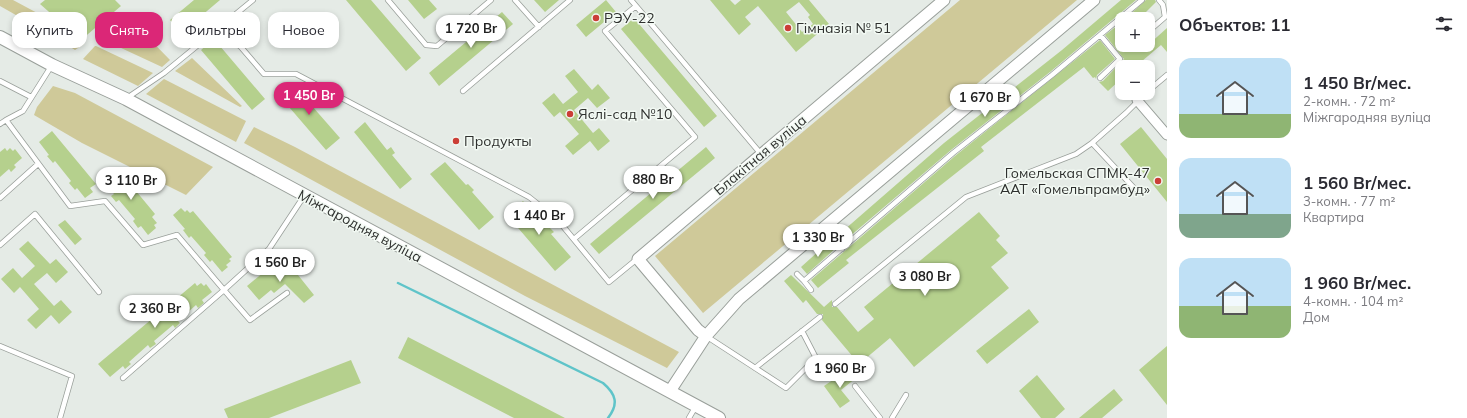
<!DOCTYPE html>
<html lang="ru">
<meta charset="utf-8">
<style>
body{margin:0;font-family:Mulish,sans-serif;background:#f2f2f3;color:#2b2b33;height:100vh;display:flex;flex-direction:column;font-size:15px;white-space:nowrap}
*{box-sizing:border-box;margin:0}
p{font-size:13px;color:#7c7c81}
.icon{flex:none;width:22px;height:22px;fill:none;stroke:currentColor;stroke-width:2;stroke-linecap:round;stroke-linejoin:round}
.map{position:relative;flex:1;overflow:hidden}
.details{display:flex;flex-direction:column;background:#fff;width:300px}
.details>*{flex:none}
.hud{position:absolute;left:12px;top:12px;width:380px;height:36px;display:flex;gap:8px}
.controls{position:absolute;left:1115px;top:12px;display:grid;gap:8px}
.controls a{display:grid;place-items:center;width:40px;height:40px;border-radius:8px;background:#fff;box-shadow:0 2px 6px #0003;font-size:20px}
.price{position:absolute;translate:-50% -34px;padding:0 9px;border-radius:14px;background:#fff;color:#222;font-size:13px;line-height:26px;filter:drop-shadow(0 1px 2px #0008)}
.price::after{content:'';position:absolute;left:50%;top:24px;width:12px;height:9px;margin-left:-6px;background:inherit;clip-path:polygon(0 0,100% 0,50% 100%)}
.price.selected{background:#db2777;color:#fff}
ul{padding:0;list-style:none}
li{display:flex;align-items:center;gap:12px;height:100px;padding:0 12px}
li span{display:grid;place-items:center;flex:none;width:112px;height:80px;border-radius:12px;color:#555}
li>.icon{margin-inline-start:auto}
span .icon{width:48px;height:48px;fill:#fffc;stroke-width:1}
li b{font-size:17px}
h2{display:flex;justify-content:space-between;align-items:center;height:48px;padding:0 12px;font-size:17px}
.tag{padding:0 14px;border-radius:12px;background:#fff;box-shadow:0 2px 6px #0003;font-size:14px;line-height:36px}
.tag.selected{background:#db2777;color:#fff}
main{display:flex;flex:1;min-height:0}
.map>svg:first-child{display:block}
</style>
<main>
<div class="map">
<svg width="1167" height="418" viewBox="0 0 1167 418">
<rect width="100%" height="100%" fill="#e5ebe6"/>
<path fill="#cfc999" d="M0,0h13l41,22 -3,13 -51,-29z
M960,0h117l-374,313 -48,-57z
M130,19l40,41 -8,7 -56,-26z
M62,30l22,14 -9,6 -17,-11z
M95,46h1l57,27 -15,13 -55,-27z
M192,58l50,48 -2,1 -65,-36z
M164,79l82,42 -10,21 -90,-48z
M53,86l22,7 138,74 -27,28 -104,-52 -48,-28 3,-8z
M254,127l41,20 384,205 -12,16 -142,-72 -281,-153z"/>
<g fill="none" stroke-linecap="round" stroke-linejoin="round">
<path stroke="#5fc4c9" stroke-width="2.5" d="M398,283l205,100c13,11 16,21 5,35"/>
</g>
<path fill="#b5d08d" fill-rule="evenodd" d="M45,0h70l6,6 -40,34 -41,-36z
M194,0h26l-39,33 -11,-13z
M346,0h25l50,58 -15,13z
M408,0h21l8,9 -13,10z
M534,0h25l-14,12z
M606,0l10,12 -30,25 -10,-12z
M710,0h20l5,5 6,-5h68l20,24 -33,28 -38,-46 -13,11 6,7 -12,11zM799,2l11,13 -2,2 5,7 -11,8 -16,-20z
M1121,0h15l-86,72 -99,78 -109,93 -6,-6 108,-94 118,-93z
M1146,0h9l1,2 -17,17h-14z
M502,12l11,12 -74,62 -10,-13z
M634,18l83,98 -13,11 -83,-98z
M1122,22v23h26l19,-17v24l-6,-7 -26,22h-13v11l-14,13 -9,-9 4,-1 21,-22 -19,-24z
M214,39l51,60 -13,11 -51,-60z
M1100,40l15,19 -18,16 -1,4 -1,-2 -2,1 -9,-11 -103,80 3,4 -138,109 3,3 -31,25 -7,-8 144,-124z
M574,69l18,21 6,-6 12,14 -13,10 -9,-10 -14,12 19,23 6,-5 11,13 -12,10 -8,-10 -17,14 -8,-9 14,-12 -19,-22 -6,5 -12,-14 12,-10 9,11 15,-12 -13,-16z
M291,82l49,56 -14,12 -49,-57z
M365,122l22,28 4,-3 4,6 -3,2 20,24 -12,10 -46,-57z
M1141,127l26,32v43l-47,-58z
M52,131l44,53 -6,4 3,4 -8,6 -8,-10 -2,2 -6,-7 2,-2 -16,-20 -2,2 -6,-7 2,-1 -10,-13z
M706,147l9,11 -116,96 -9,-10z
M5,148l2,3 3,-3 3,3 2,-2 7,9 -8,7 2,2 -5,5 -2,-3 -9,8v-25z
M445,162l21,23 2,-1 6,6 -2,2 22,25 -15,13 -49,-56z
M117,168l38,46 -3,3 5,6 -3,2 2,3 -8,7 -7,-9 -3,2 -5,-7 2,-2 -16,-19 -3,2 -5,-6 3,-2 -11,-14z
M523,201l22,26 2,-2 7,7 -3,2 20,23 -16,14 -48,-56z
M181,208l4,4 2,-2 3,3 3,-2 39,46 -3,2 2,2 -5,4 2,2 -6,5 -10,-12 -2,2 -6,-7 2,-2 -15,-17 -2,2 -6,-8 2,-1 -12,-14z
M979,212l21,24 -4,4 12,13 -17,14 18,21 -95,79 -24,-29 -31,26 -37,-44 1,-6h-6l-11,-14 -3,3 -19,-22 7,-6 33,32 8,-7v7h5l21,25 16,-13 -10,-12z
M65,220l17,19 -7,6 -17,-20z
M28,241l22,23 6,-5 12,13 -12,11 -9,-10 -13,11 20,22 7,-6 11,12 -13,12 -8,-9 -15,14 -9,-9 12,-11 -19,-22 -6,6 -13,-14 12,-11 9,10 13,-12 -16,-17z
M830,241l6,7 -29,26 -6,-7z
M275,263l5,4 2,-2 3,4 5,-4 24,30 -10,8 -19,-19 -11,9 -3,-3 -12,10 -12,-14z
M195,283l2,3 4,-3 3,3 2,-2 6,8 -10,8 2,3 -6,5 -2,-3 -18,16 2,2 -5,5 -2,-3 -19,16 2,3 -6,4 -2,-3 -19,17 2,2 -6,5 -2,-3 -13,11 -12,-13z
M1029,309l10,13 -52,42 -11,-13z
M408,337l157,81h-51l-116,-60z
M1167,346v59l-28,-35z
M351,360l10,23 -92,35h-41l-4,-9z
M851,372l5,6 -15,12 9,11 -10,7 -16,-22 16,-11 3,3z
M1037,375l28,34 -10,9h-14l-22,-27z
M1114,389l9,11 -21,18h-23z"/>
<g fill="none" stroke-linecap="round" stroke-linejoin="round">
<defs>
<path id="service" d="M388,0l38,45 11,1 54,-46
M515,0l24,27
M631,0l130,154
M1148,28l2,2 15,-13 -2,-12 -4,-5
M214,32l39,-32
M52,65l-29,46 -17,9 64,86 35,-5 38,44 34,-10 47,55 -101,88
M1100,78l20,-19 -19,-23
M0,81l31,16
M463,91l107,-91
M1148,91l19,-16
M127,98l37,-25 50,-41 26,14 24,28h32l233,123 28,22 52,63 28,-23
M0,124l6,-4
M1135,189l-43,-46 34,-30 20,-20
M0,198l38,-34
M823,228l19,21
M574,239l121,-102 -90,-106 31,-25
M0,245l35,-31 64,78
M797,274l7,7
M811,290l-7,-9 149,-128 99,-78 90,-75
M287,293l-37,27 -26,-30 45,-41 35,-53
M835,304l131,-107 110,-43 16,-11
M706,336l80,52 30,-30 -14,-27
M0,346l72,30 -12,42
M755,368l65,-51
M855,386l25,32
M689,418l7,-12
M892,418l14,-23"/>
<path id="minor" d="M1137,100l30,35"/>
<path id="tertiary" d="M706,336l-8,-6 -60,-71 306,-259
M670,391l36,-55 33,-37 355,-299"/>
<path id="secondary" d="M0,37l52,28 74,34 593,319"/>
</defs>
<use href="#service" stroke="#999f9a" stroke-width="6"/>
<use href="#minor" stroke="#999f9a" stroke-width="11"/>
<use href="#tertiary" stroke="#999f9a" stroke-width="13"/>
<use href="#secondary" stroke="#999f9a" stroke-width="14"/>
<use href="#service" stroke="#fff" stroke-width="4.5"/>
<use href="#minor" stroke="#fff" stroke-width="9"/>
<use href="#tertiary" stroke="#fff" stroke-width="11"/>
<use href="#secondary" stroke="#fff" stroke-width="12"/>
</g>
<g fill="#cb3e36" stroke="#f2f9f3" stroke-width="1.5">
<circle cx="596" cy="18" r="4"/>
<circle cx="788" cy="28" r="4"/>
<circle cx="570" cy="114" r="4"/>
<circle cx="456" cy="141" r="4"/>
<circle cx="1158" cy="181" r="4"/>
</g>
<g text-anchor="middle" stroke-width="3" stroke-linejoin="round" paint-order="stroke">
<g font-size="14" fill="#2e302e" stroke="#f2f9f3" text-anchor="start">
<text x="604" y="23">РЭУ-22</text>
<text x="796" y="33">Гімназія № 51</text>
<text x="578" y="119">Яслі-сад №10</text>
<text x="464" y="146">Продукты</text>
<text x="1150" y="178" text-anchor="end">Гомельская СПМК-47<tspan x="1150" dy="16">ААТ «Гомельпрамбуд»</tspan></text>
</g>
<g font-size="14" fill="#2e302e" stroke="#f2f9f3">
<text transform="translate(760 155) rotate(-40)" y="5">Блакітная вуліца</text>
<text transform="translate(360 226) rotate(28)" y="5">Міжгародняя вуліца</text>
</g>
</g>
</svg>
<div class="controls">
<a>+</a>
<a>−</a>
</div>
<b class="price" style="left:471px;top:49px">1 720 Br</b>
<b class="price selected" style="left:309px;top:116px">1 450 Br</b>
<b class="price" style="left:985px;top:118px">1 670 Br</b>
<b class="price" style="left:653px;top:200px">880 Br</b>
<b class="price" style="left:131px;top:201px">3 110 Br</b>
<b class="price" style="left:539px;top:236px">1 440 Br</b>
<b class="price" style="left:818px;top:258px">1 330 Br</b>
<b class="price" style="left:280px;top:283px">1 560 Br</b>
<b class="price" style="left:925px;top:297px">3 080 Br</b>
<b class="price" style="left:155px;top:329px">2 360 Br</b>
<b class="price" style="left:840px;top:389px">1 960 Br</b>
<div class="hud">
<a class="tag">Купить</a>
<a class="tag selected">Снять</a>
<a class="tag">Фильтры</a>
<a class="tag">Новое</a>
</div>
</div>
<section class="details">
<h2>Объектов: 11<svg class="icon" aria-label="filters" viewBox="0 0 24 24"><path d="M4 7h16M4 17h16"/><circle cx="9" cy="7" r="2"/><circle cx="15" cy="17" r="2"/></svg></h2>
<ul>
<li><span style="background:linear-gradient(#bfe0f5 70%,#8fb573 0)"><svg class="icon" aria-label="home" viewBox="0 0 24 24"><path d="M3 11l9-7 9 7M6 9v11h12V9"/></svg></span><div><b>1 450 Br/мес.</b><p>2-комн. · 72 m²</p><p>Міжгародняя вуліца</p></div></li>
<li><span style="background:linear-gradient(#bfe0f5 70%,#7fa58c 0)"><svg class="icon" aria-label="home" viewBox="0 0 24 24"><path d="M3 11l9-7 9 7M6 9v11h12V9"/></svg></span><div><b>1 560 Br/мес.</b><p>3-комн. · 77 m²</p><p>Квартира</p></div></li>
<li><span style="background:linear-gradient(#bfe0f5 60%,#8fb573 0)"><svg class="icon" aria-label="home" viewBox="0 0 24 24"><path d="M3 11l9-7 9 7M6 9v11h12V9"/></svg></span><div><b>1 960 Br/мес.</b><p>4-комн. · 104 m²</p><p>Дом</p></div></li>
</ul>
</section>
</main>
